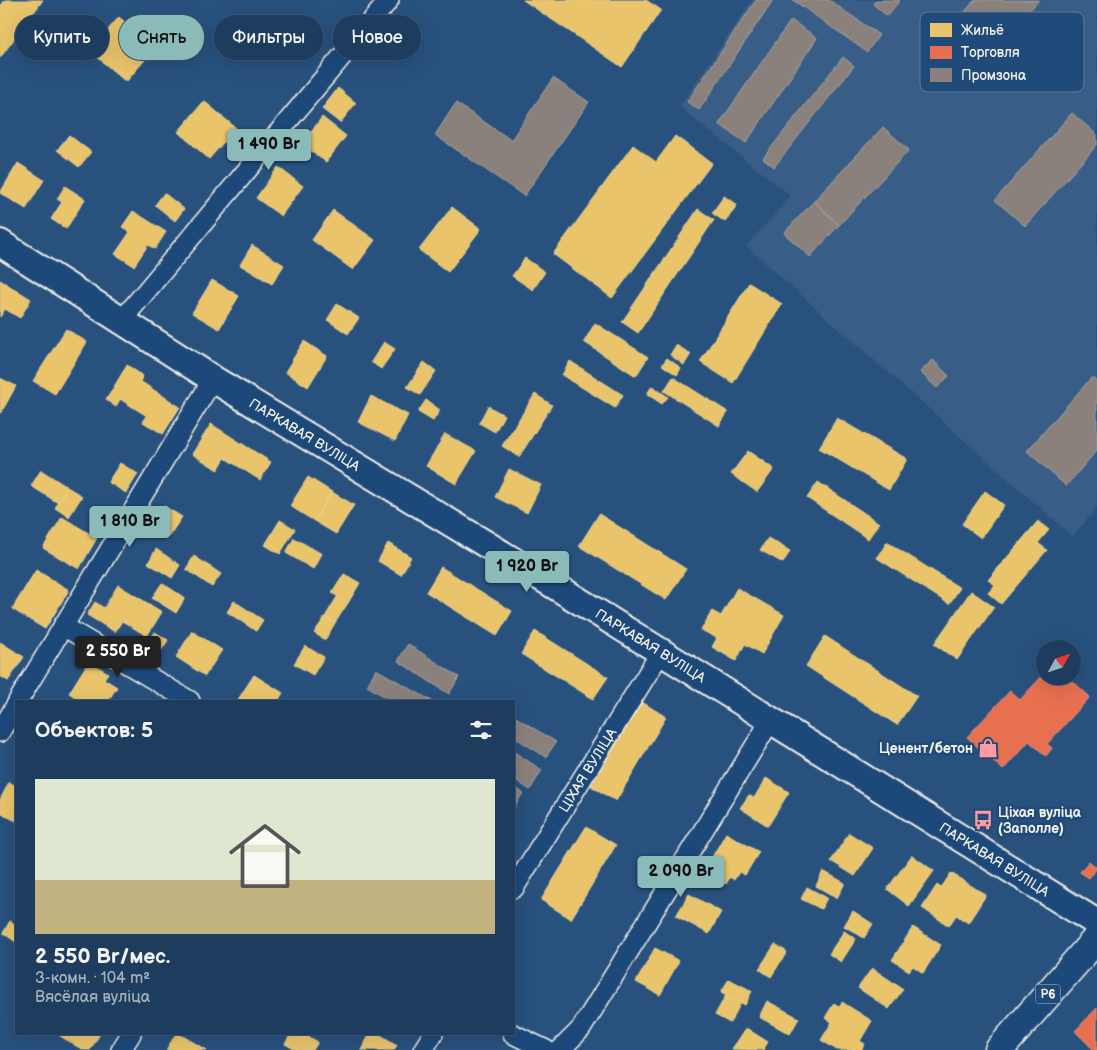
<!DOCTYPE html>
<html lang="ru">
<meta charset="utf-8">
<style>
body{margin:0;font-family:"Balsamiq Sans",sans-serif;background:#264464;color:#f1f3f6;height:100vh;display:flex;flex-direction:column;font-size:19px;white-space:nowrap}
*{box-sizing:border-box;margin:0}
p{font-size:16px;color:#a1aebc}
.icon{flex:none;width:28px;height:28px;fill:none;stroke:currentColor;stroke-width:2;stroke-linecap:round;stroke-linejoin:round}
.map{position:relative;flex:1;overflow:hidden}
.details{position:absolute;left:15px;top:700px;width:500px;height:335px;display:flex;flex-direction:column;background:#1e3d5e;border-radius:0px;box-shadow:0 5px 20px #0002,0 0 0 1px #3c5673}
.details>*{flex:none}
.top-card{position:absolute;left:15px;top:15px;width:500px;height:45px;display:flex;gap:10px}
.needle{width:32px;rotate:50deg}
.controls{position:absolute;left:1036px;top:640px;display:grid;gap:10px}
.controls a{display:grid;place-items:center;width:45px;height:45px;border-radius:50%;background:#1e3d5e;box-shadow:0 5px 20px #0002,0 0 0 1px #3c5673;font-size:25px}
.price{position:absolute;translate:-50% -42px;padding:0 11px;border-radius:5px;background:#8bbbb9;color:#111;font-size:16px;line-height:32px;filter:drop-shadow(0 1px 2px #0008)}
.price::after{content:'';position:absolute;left:50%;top:30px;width:15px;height:11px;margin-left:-8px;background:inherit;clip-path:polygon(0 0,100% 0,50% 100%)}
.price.selected{background:#222;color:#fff}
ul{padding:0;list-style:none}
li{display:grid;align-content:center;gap:10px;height:265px;padding:0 20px}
li span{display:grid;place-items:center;height:155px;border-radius:0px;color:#555}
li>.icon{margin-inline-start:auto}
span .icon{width:90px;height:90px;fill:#fffc;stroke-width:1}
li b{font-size:21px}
h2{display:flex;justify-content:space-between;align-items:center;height:60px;padding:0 20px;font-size:21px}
.chip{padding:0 18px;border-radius:22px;background:#1e3d5e;box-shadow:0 5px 20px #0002,0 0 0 1px #3c5673;font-size:18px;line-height:45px}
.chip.selected{background:#8bbbb9;color:#111}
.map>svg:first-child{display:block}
</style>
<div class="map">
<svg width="1097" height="1050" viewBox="0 0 1097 1050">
<rect width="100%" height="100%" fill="#28517e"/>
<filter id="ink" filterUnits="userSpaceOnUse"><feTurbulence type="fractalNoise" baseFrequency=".02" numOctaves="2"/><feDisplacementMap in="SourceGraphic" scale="10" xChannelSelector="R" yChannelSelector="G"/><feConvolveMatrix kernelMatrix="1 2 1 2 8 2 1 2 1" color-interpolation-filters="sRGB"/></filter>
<g filter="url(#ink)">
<path fill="#375d86" d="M752,0h345v507l-24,30 -327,-291 45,-50 -112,-89z"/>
<path fill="#e9c46a" stroke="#ecd290" d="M5,0h38l-43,58v-51z
M523,0h123l15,10 -39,57z
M119,17l36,31 -29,34 -36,-31z
M338,88l18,15 -16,20 -18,-14z
M204,101l32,27 -27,31 -31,-27z
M322,117l24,19 -20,26 -24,-18z
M69,135l22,17 -12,15 -22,-17z
M675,136l37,27 -100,135 -59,-44 80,-109 23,17z
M18,163l26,17 -18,29 -26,-16z
M278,167l25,19 -22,30 -25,-18z
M65,186l20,13 -19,30 -15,-10 11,-17 -5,-3z
M164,193l20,16 -9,12 -20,-16z
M724,196l13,9 -12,17 -13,-9z
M452,207l29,22 -33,43 -29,-22z
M698,209l16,11 -76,113 -16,-11z
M333,210l42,30 -22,30 -41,-30z
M133,211l33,21 -11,17 -7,-4 -14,21 -19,-12 15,-22 -8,-5z
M252,245l32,20 -12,19 -32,-19z
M525,258l20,14 -12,18 -21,-14z
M0,280l31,19 -11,19 -15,-9 -5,8z
M212,280l27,16 -20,33 -27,-16z
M749,283l33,21 -49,79 -33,-21z
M337,304l22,14 -11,16 -21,-14z
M595,323l53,34 -12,19 -52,-34z
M66,329l21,13 -32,52 -22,-13z
M304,341l23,15 -19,31 -23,-15z
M384,342l11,7 -14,20 -10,-7z
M676,345l15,9 -7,11 -14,-10z
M667,358l14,10 -4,7 -15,-10z
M570,361l53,34 -8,13 -53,-33z
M424,362l12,9 -16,24 -13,-8z
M127,365l16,11 -3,5 40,26 -17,27 -20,-12 4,-6 -27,-17 -4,8 -10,-7z
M673,377l55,35 -9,14 -55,-35z
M0,378l16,8 -15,27h-1z
M652,386l16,11 -6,7 -15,-10z
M535,394l17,11 -33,52 -17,-11z
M371,396l37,19 -13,26 -37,-19z
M426,400l14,10 -7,11 -15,-9z
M488,406l16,9 -9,17 -16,-9z
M837,418l70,41 -18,31 -70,-42z
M211,424l60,38 -11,18 -35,-22 -7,12 -26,-16z
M445,434l31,17 -20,33 -30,-18z
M748,451l26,18 -17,23 -26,-18z
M120,463l18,11 -12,19 -18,-11z
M509,469l32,16 -14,28 -32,-16z
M41,470l26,17 -9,16 -27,-17z
M308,477l24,15 -18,29 -24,-15z
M818,482l61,41 -11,16 -61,-41z
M67,487l15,9 -13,21 -14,-9z
M985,491l19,14 -23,33 -19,-14z
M332,492l22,13 -18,29 -22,-13z
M164,506l18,11 -15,22 -17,-11z
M599,514l87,55 -20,31 -87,-54z
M62,517l35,21 -18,31 -36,-21z
M280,520l15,9 -15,25 -15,-9z
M1038,521l11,9 -11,13 9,7 -46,54 -13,-11 7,-8 -7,-5z
M294,538l28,16 -9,15 -27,-16z
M768,538l22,13 -7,12 -23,-13z
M887,542l73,46 -11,16 -72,-46z
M388,543l23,14 -10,18 -23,-14z
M156,549l24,16 -8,13 -24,-15z
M194,556l27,18 -9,13 -26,-18z
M441,567l71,44 -15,25 -71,-44z
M36,570l33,20 -24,39 -33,-20z
M344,574l16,9 -12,20 -16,-10z
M162,583l23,15 -9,15 -24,-15z
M118,585l44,27 -15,24 -25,-15 -7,11 -28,-17 8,-13 9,6z
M737,588l47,27 -22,39 -17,-10 -9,17 -24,-14 5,-9 -16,-8 11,-19 9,5z
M971,591l23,16 -37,53 -23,-16z
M337,597l11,6 -13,20 -10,-6z
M234,601l29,19 -7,11 -29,-19z
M325,617l10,6 -10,17 -11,-7z
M192,631l30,19 -17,26 -29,-19z
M535,631l73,46 -15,22 -72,-45z
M155,632l13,8 -12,19 -13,-8z
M825,636l92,60 -20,29 -91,-59z
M0,642l24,15 -16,24 -8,-5z
M305,646l19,11 -11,18 -19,-11z
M89,661l19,12 -4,6 13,8 -9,14h-27l-12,-8z
M254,675l29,18 -5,8h-41z
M642,702l24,15 -50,84 -25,-15z
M766,778l23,14 -21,34 -28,-18 9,-13 5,3z
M9,782l7,4v35l-16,-8v-13z
M586,827l30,18 -45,74 -30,-19z
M726,833l33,19 -14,23 -6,-3 -5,8 -4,-3 -4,7 -22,-13z
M849,833l24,15 -18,28 -24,-15z
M912,855l22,16 -25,35 -22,-17z
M823,871l22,12 -8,15 -21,-12z
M951,873l35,22 -18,28 -12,-8 -7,11 -27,-18 15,-23 4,3z
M807,887l20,11 -6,11 -20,-10z
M689,894l32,18 -12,22 -33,-18z
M853,911l20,13 -9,14 -20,-12z
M10,921l6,4v17l-13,-9z
M913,927l28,18 -18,28 -10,-7 -4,5 -17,-11z
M844,931l12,8 -15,23 -12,-8z
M775,944l12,8 -16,25 -12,-8z
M655,948l24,13 -19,34 -24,-13z
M872,968l31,21 -14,20 -31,-21z
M729,979l23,12 -7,14 -24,-13z
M726,995l15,8 -11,20 -15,-8z
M767,1001l32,17 -9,16 -31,-17z
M842,1002l30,19 -12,20 5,3 -4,6h-24l-16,-10 11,-18 -7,-4 9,-15 6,4z
M746,1028l22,14 -5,8 -31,-1z
M61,1034h39l-10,16h-7l-23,-14z
M176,1034h3l28,16h-41z
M291,1034h13l14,8 -5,8h-17l-11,-6z
M370,1034h9l18,11 -3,5h-33z"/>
<path fill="#e76f51" stroke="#eb967e" d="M1045,673v3h22l23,21 -43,47 5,4 -6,8 -17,-15 -26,29 -36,-33 43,-46 10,9z
M1089,861l8,7 -8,10 -9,-6z
M1097,1008v42h-3l-19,-19z"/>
<path fill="#8a817c" stroke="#aaa39c" d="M756,0h17l-74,110 -12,-8z
M793,0h36l50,35 -12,17z
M876,0h24l-13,16 -14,-12z
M975,0h64l-49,55 -36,-31z
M791,20l26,18 -71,105 -27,-19z
M399,30l13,9 -9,14 -14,-10z
M843,57l11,9 -80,101 -11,-9z
M553,78l36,24 -65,94 -89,-61 21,-32 55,37z
M1072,113l25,22v10l-72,81 -30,-26z
M883,127l26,23 -70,75 -25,-24z
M814,201l25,24 -29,32 -26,-24z
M933,360l16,16 -12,12 -17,-16z
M1092,377l5,4v69l-31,36 -39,-35z
M408,644l51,33 -10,17 -51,-33z
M376,669l56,32h-40l-25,-15z
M514,716l42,26 -10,15 -32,-20z
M514,752l28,18 -12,20 -16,-11z
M514,787l9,6 -9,14z"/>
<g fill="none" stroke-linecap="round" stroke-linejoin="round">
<defs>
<g id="street">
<path d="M122,320l267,-320"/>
<path d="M63,626l127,75"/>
<path d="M18,701l195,-322"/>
<path d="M0,732l16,-27"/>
<path id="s1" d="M514,888l147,-236"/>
<path d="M513,1034l33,16"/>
<path d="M121,1050l10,-16"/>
<path d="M423,1050l10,-16"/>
<path d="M560,1050l21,-21 190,-309"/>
</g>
<g id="secondary">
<path id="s2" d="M0,243l213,136 342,207 542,337"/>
</g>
<path id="primary" d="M999,1050l98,-112"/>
</defs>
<use href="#street" stroke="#f4f1e8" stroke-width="22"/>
<use href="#secondary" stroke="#f4f1e8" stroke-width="30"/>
<use href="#primary" stroke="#f4f1e8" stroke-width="31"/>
<use href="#street" stroke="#1f4a7a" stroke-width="19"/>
<use href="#secondary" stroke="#1f4a7a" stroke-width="26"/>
<use href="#primary" stroke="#1f4a7a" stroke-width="28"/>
</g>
</g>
<defs>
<symbol id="shop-bare" viewBox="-9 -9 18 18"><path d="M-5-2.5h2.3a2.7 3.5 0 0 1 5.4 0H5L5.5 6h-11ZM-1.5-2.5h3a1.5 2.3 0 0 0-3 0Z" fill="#ff9aa2" stroke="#1f4a7a" stroke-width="2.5" paint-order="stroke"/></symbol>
<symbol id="bus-bare" viewBox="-9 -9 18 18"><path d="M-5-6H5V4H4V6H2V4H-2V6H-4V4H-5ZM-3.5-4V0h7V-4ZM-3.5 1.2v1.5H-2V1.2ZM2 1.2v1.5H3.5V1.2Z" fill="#ff9aa2" stroke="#1f4a7a" stroke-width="2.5" paint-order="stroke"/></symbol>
</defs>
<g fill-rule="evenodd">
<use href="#shop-bare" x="974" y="734" width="28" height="28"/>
<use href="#bus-bare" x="969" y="806" width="28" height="28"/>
</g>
<g text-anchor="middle" stroke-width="5" stroke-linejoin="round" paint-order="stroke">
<rect fill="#1f4a7a" stroke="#b4bfc7" stroke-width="1" x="1035.5" y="984.5" width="25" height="19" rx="4"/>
<g font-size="12" font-weight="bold" fill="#f4f1e8">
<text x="1048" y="998">Р6</text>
</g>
<g font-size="14" fill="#f4f1e8" stroke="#1f4a7a">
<text dy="5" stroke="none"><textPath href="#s2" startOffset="360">ПАРКАВАЯ ВУЛІЦА</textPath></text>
<text dy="5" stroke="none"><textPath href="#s2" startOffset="765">ПАРКАВАЯ ВУЛІЦА</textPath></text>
<text dy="5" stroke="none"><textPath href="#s1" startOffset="139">ЦІХАЯ ВУЛІЦА</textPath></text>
<text dy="5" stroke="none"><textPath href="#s2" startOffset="1170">ПАРКАВАЯ ВУЛІЦА</textPath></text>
</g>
<g font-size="14" font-weight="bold" fill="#f4f1e8" stroke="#1f4a7a" text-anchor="end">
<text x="973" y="753">Ценент/бетон</text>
<text x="998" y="817" text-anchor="start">Ціхая вуліца<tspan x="998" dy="16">(Заполле)</tspan></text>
</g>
</g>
<rect x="920" y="12" width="164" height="80" rx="8" fill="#1f4a7a" stroke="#5f7c9b" stroke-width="1"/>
<rect x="930" y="23" width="22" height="14" fill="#e9c46a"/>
<rect x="930" y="46" width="22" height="13" fill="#e76f51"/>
<rect x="930" y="68" width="22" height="14" fill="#8a817c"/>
<g font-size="14" fill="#f4f1e8">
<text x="961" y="35">Жильё</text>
<text x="961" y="57">Торговля</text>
<text x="961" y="80">Промзона</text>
</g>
</svg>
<div class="controls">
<a><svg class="needle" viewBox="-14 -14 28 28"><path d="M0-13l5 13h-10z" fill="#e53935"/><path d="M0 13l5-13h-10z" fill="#a1aebc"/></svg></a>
</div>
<b class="price" style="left:269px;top:171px">1 490 Br</b>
<b class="price" style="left:130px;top:548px">1 810 Br</b>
<b class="price" style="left:527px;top:593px">1 920 Br</b>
<b class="price selected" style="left:118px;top:678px">2 550 Br</b>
<b class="price" style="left:681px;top:898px">2 090 Br</b>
<div class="top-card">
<a class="chip">Купить</a>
<a class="chip selected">Снять</a>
<a class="chip">Фильтры</a>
<a class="chip">Новое</a>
</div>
<section class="details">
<h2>Объектов: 5<svg class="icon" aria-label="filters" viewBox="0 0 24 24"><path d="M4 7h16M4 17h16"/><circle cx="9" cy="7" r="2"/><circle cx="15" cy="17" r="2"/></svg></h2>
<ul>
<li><span style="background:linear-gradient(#dfe7d0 65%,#c2b280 0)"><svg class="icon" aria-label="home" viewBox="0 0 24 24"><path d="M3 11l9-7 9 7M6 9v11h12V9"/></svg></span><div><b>2 550 Br/мес.</b><p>3-комн. · 104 m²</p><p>Вясёлая вуліца</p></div></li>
</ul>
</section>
</div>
